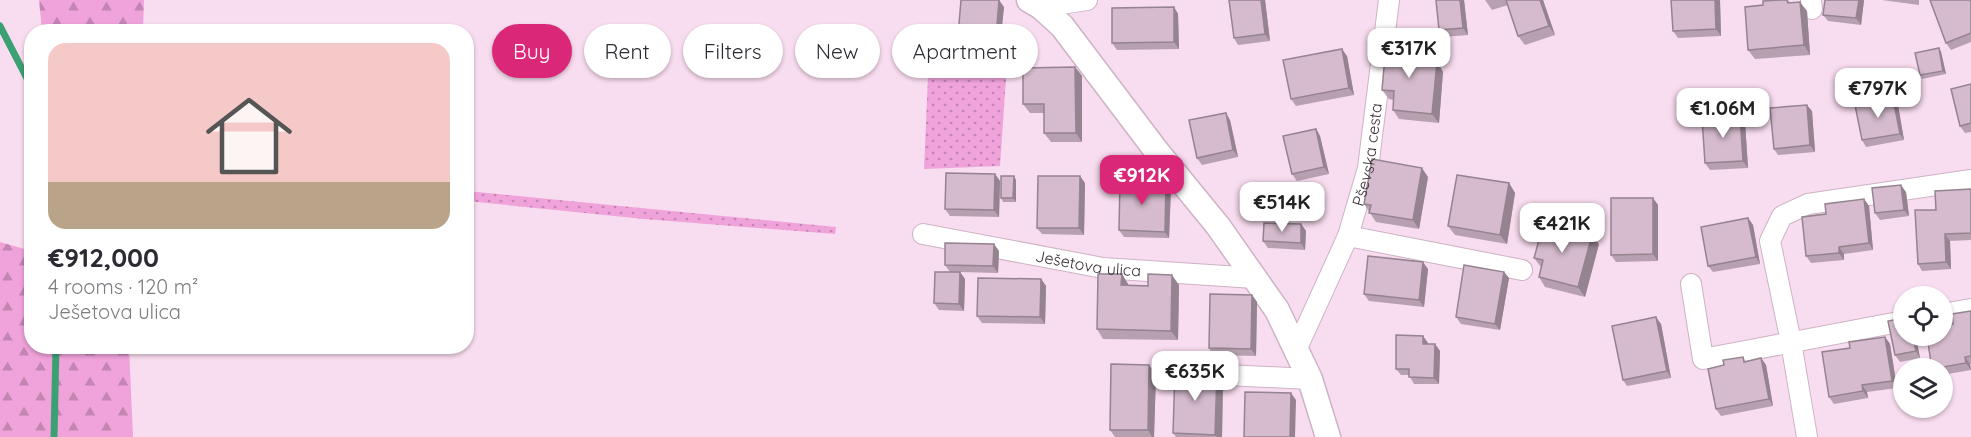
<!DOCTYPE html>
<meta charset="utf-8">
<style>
body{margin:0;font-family:Quicksand,sans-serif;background:#f7f7f7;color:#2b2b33;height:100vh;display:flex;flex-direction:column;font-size:22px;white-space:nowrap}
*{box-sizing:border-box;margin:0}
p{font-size:20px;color:#7c7c81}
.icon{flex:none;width:33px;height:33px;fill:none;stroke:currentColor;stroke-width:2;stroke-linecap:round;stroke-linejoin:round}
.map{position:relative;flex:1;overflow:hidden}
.side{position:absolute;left:24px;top:24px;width:450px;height:330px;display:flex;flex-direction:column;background:#fff;border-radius:24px;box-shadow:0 2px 4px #0004}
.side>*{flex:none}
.banner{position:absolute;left:492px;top:24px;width:570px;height:54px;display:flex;gap:12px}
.tools{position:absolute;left:1893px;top:286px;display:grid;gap:12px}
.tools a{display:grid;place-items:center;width:60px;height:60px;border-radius:50%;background:#fff;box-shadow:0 2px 4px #0004;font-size:30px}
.price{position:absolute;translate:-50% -51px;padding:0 14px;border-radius:12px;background:#fff;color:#222;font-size:20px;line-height:39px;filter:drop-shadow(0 2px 3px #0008)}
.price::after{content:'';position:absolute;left:50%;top:36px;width:18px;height:14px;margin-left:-9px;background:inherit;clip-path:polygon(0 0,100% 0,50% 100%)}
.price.selected{background:#db2777;color:#fff}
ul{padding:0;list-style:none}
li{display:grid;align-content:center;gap:12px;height:318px;padding:0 24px}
li span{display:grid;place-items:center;height:186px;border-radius:18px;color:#555}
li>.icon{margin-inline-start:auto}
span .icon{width:108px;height:108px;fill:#fffc;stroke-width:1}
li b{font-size:26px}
.tag{padding:0 21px;border-radius:27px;background:#fff;box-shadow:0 2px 4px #0004;font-size:21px;line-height:54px}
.tag.selected{background:#db2777;color:#fff}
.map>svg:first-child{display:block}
</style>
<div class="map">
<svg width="1971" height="437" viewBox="0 0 1971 437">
<defs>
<pattern id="grass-dots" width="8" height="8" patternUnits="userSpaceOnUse" patternTransform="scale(1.5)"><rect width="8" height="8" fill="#f0a3db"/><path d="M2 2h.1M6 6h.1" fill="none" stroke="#c385b2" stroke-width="1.8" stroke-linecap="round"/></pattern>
<pattern id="forest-firs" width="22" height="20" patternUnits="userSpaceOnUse" patternTransform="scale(1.5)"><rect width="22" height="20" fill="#f0a3db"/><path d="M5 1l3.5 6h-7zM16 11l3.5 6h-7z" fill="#c385b2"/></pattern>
</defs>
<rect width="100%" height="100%" fill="#f8dcef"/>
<path fill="url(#grass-dots)" d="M929,53l78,11 -7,102 -76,3z
M467,191l369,36 -1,7 -191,-15 -177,-18z"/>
<path fill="url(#forest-firs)" d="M39,0h105l-1,31h-101z
M0,242l28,8 3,-6 1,102 97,1 4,90h-133z"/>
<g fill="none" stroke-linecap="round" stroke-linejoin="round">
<path stroke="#3ba173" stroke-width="7" d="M0,26l32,62
M54,437l2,-91"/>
<defs>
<g id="minor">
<path d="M1811,0l1,9"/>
<path d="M1041,7l46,-7"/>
<path id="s1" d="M923,234l180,34 152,10"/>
<path id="s2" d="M1348,236l20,-68 21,-168"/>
<path d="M1691,284l12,75 201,-38"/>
<path d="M1942,314l29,-5"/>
<path d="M1297,348l51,-112 174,34"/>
<path d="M1162,372l148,7"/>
<path d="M1807,437l-16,-95 -21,-101 12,-25 26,-12 163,-24"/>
</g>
<path id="tertiary" d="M1029,0l12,7 21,19 93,123 63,77 59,84 33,69 18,58"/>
</defs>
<use href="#minor" stroke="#ceb3c5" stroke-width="22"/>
<use href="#tertiary" stroke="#ceb3c5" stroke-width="27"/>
<use href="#minor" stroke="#fff" stroke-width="20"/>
<use href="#tertiary" stroke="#fff" stroke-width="24"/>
</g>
<path fill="#b7a1b0" d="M1229,0h36l5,41 -32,4 -4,-7z
M1464,0l4,35 -25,2 -4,-7z
M1485,0h58l12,35 -30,10 -7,-9 -10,-31 -16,5z
M1671,0h49l1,36 -43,2 -5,-7z
M1788,0l2,3 17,8 3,44 -55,4 -7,-9 15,-45z
M1825,0h39l-3,25 -33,-4 -5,-6z
M1882,0h37v5z
M1971,0v42l-20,8 -5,-7z
M1004,7l-4,38 -37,-2 -5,-7z
M1174,7l4,7 1,35 -62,1 -5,-7z
M1419,47l6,10v4l12,1 6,10 -4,51 -40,-4 -6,-9 1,-10 -5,-1 -7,-9z
M1939,48l2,4 5,22 -24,5 -2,-4z
M1347,56l7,39 -58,11 -5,-7z
M1075,67l7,9v66h-31l-7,-9v-20h-14l-7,-9z
M1971,84v48l-6,1 -5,-7z
M1898,105l6,35 -38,7 -4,-7z
M1812,111l3,41 -37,3 -4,-6z
M1230,120l8,37 -36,8 -5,-7z
M1745,122l3,46 -38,2 -5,-7z
M1316,129l4,7 9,38 -32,7 -5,-7z
M995,174l5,7 -1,36 -49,-1 -5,-7z
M1428,177l-9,52 -43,-7 -12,-18z
M1016,180v22h-13l-2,-4z
M1166,181l5,6 -2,51 -45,-1 -5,-7z
M1085,183l-1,52 -42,-1 -5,-6z
M1509,183l6,10 -8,51 -52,-9 -7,-9z
M1971,189v51l-21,1 1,28 -29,2 -4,-7 18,-54z
M1300,190l5,7 -1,24 -38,-1 -4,-7z
M1906,192l3,24 -29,4 -5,-7z
M1653,198l5,7v56l-42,1 -5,-7z
M1864,199l5,7 4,44 -29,4v6l-33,3 -5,-7 20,-42z
M1748,218l5,7 7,39 -47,8 -5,-6z
M1301,224l5,7 -1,19 -37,-2 -5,-7z
M1599,244l-14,53 -40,-10 -6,-10 2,-10 -7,-9z
M999,251l-1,22 -38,-1 5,7 -1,32 -25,-1 -5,-7 16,-31 -5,-7z
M1428,269l-4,38 -55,-6 -5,-7z
M1504,272l5,6 -9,52 -39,-6 -5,-7z
M1122,274l6,10v2l51,-1 -1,55 -75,-1 -6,-10z
M1041,279l5,7 -1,38 -63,-1 -5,-7z
M1252,295l5,7 -1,54 -43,-1 -4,-7z
M1971,311v53h-1l1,6 -29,5v-6h-10l-5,-29 -10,2 3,16 -20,4 -5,-7 9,-19 49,-12z
M1661,324l10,54 -44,8 -4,-6z
M1423,336l5,8h7l5,7 -1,33h-25l-5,-9h-8l-5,-6z
M1885,337l5,7 7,44 -30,4 1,6 -34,6 -5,-7 21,-49z
M1743,357l3,5 15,-4 5,7 7,41 -52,10 -5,-7 8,-44z
M1156,374l-2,63h-39l-5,-7z
M1223,380l-1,57h-46l-3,-4z"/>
<path fill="#958390" d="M999,0l5,7 -4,38 -4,-7z
M1261,0h4l5,41 -5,-7z
M1460,0h4l4,35 -5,-7z
M1540,0h3l12,35 -6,-9z
M1715,0h5l1,36 -5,-7z
M1859,0h5l-3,25 -5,-7z
M1800,2l7,9 3,44 -6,-10z
M1174,7l4,7 1,35 -5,-7z
M1419,47l6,10 -1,13 -7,-10z
M1939,48l2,4 5,22 -3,-3z
M1342,49l5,7 7,39 -5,-7z
M1437,62l6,10 -4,51 -7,-9z
M1075,67l7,9v66l-6,-9z
M1893,98l5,7 6,35 -4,-6z
M1807,105l5,6 3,41 -5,-7z
M1226,113l4,7 8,37 -5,-7z
M1740,115l5,7 3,46 -5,-7z
M1316,129l4,7 9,38 -5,-7z
M1422,168l6,9 -9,52 -6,-9z
M995,174l5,7 -1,36 -5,-7z
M1014,176l2,4v22l-3,-4z
M1080,176l5,7 -1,52 -5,-7z
M1166,181l5,6 -2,51 -4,-6z
M1509,183l6,10 -8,51 -7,-9z
M1901,185l5,7 3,24 -5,-6z
M1300,190l5,7 -1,24 -5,-7z
M1653,198l5,7v56l-5,-7z
M1864,199l5,7 4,44 -4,-7z
M1748,218l5,7 7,39 -4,-7z
M1301,224l5,7 -1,19 -4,-7z
M1945,234l5,7 1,28 -5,-7z
M1592,235l7,9 -14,53 -7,-10z
M994,244l5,7 -1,22 -5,-7z
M1839,247l5,7v6l-5,-7z
M1423,262l5,7 -4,38 -5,-7z
M960,272l5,7 -1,32 -5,-7z
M1504,272l5,6 -9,52 -5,-6z
M1122,274l6,10v11l-7,-10z
M1172,275l7,10 -1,55 -7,-9z
M1041,279l5,7 -1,38 -5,-7z
M1252,295l5,7 -1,54 -5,-7z
M1656,317l5,7 10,54 -4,-7z
M1423,336l5,7v8l-5,-7z
M1913,336h3l-1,3 2,3 3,16 -4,-7z
M1885,337l5,7 7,44 -5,-7z
M1435,344l5,7 -1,33 -5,-6z
M1965,357l5,7 1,6 -5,-7z
M1761,358l5,7 7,41 -4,-7z
M1149,365l7,9 -2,63h-2l-4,-7z
M1217,371l6,9 -1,57h-5l-2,-2z
M1862,385l5,7 1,6 -5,-7z
M1291,393l5,7 -1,37h-5z"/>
<path fill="#d5bbcd" stroke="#958390" stroke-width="1.5" d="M961,0h38l-3,38 -38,-2z
M1229,0h32l4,34 -31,4z
M1436,0h24l3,28 -24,2z
M1506,0h34l9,26 -31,10z
M1671,0h44l1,29 -43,2z
M1781,0h6l1,3 12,-1 4,43 -56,5 -3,-43 18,-2v-4z
M1825,0h34l-3,18 -33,-3z
M1930,0h41v33l-25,10z
M1174,7v35l-62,1v-35z
M1386,45l33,2 -2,13 20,2 -5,52 -39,-4 1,-19 -12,-1z
M1939,48l4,23 -23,4 -5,-22z
M1342,49l7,39 -58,11 -8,-39z
M1075,67l1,66h-32v-29h-21v-36z
M1971,84v39l-11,3 -9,-37z
M1893,98l7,36 -38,6 -7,-35z
M1807,105l3,40 -36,4 -4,-41z
M1226,113l7,37 -36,8 -8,-38z
M1740,115l3,46 -38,2 -3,-45z
M1316,129l8,38 -32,7 -9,-38z
M1372,159l50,9 -9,52 -44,-7 2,-8 -7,-1z
M946,173l49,1 -1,36 -49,-1z
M1457,175l52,8 -9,52 -52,-9z
M1001,176h13l-1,22h-12z
M1038,176h42l-1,52h-42z
M1120,179l46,2 -1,51 -46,-2z
M1901,185l3,25 -29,3 -3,-25z
M1262,189l38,1 -1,24 -37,-1z
M1971,189v44l-26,1 1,28 -28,2 -3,-54h21l-1,-19z
M1611,198h42v56l-42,1z
M1864,199l5,44 -30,4v6l-33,3 -4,-39 24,-3 -1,-10z
M1748,218l8,39 -48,9 -7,-39z
M1544,222l48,13 -14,52 -39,-10 4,-17 -9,-2z
M1264,223l37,1v19l-38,-2z
M945,243l49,1 -1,22 -48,-1z
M1368,256l55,6 -4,38 -55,-6z
M1464,265l40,7 -9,52 -39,-7z
M935,272h25l-1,32 -25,-1z
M1098,274h24l-1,11 27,1v-12l24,1 -1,56 -74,-2z
M978,278l63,1 -1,38 -63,-1z
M1210,294l42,1 -1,54 -42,-1z
M1971,311v45l-6,1 1,6 -34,6 -5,-33h15v-11l11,-1 -1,-10z
M1656,317l11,54 -44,9 -11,-54z
M1904,318v18h9l3,15 -21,4 -7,-34z
M1396,335l27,1v8h12l-1,34 -25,-1v-8h-13z
M1914,336h12l-11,3z
M1885,337l7,44 -30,4 1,6 -34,6 -7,-45 28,-4 -1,-6z
M1743,357l1,5 17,-4 8,41 -53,10 -8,-40 16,-4 -1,-5z
M1111,364l38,1 -1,65h-38z
M1175,370l42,1 -2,64 -42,-2z
M1245,392l46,1 -1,44h-46z"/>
<g text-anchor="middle" stroke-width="4.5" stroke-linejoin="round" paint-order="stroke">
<g font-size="16" fill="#3a3037" stroke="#f8dcef">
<text dy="6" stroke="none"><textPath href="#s2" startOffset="84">Pševska cesta</textPath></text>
<text dy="6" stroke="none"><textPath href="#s1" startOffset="168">Ješetova ulica</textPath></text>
</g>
</g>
</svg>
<div class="tools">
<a><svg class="icon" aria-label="locate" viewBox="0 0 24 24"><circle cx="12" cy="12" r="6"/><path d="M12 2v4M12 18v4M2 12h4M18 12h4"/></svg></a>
<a><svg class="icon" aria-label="layers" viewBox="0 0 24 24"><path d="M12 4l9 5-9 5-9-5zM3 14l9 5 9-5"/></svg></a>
</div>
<b class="price" style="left:1409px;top:79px">€317K</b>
<b class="price" style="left:1878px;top:119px">€797K</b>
<b class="price" style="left:1723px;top:139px">€1.06M</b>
<b class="price selected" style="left:1142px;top:206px">€912K</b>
<b class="price" style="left:1282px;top:233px">€514K</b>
<b class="price" style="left:1562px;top:254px">€421K</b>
<b class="price" style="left:1195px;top:402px">€635K</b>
<div class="banner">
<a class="tag selected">Buy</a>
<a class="tag">Rent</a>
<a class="tag">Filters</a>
<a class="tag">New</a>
<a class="tag">Apartment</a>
</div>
<section class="side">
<ul>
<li><span style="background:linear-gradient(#f6c9c9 75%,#b9a48a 0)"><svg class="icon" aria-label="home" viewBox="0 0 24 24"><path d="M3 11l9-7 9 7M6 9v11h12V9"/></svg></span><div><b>€912,000</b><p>4 rooms · 120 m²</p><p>Ješetova ulica</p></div></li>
</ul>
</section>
</div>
